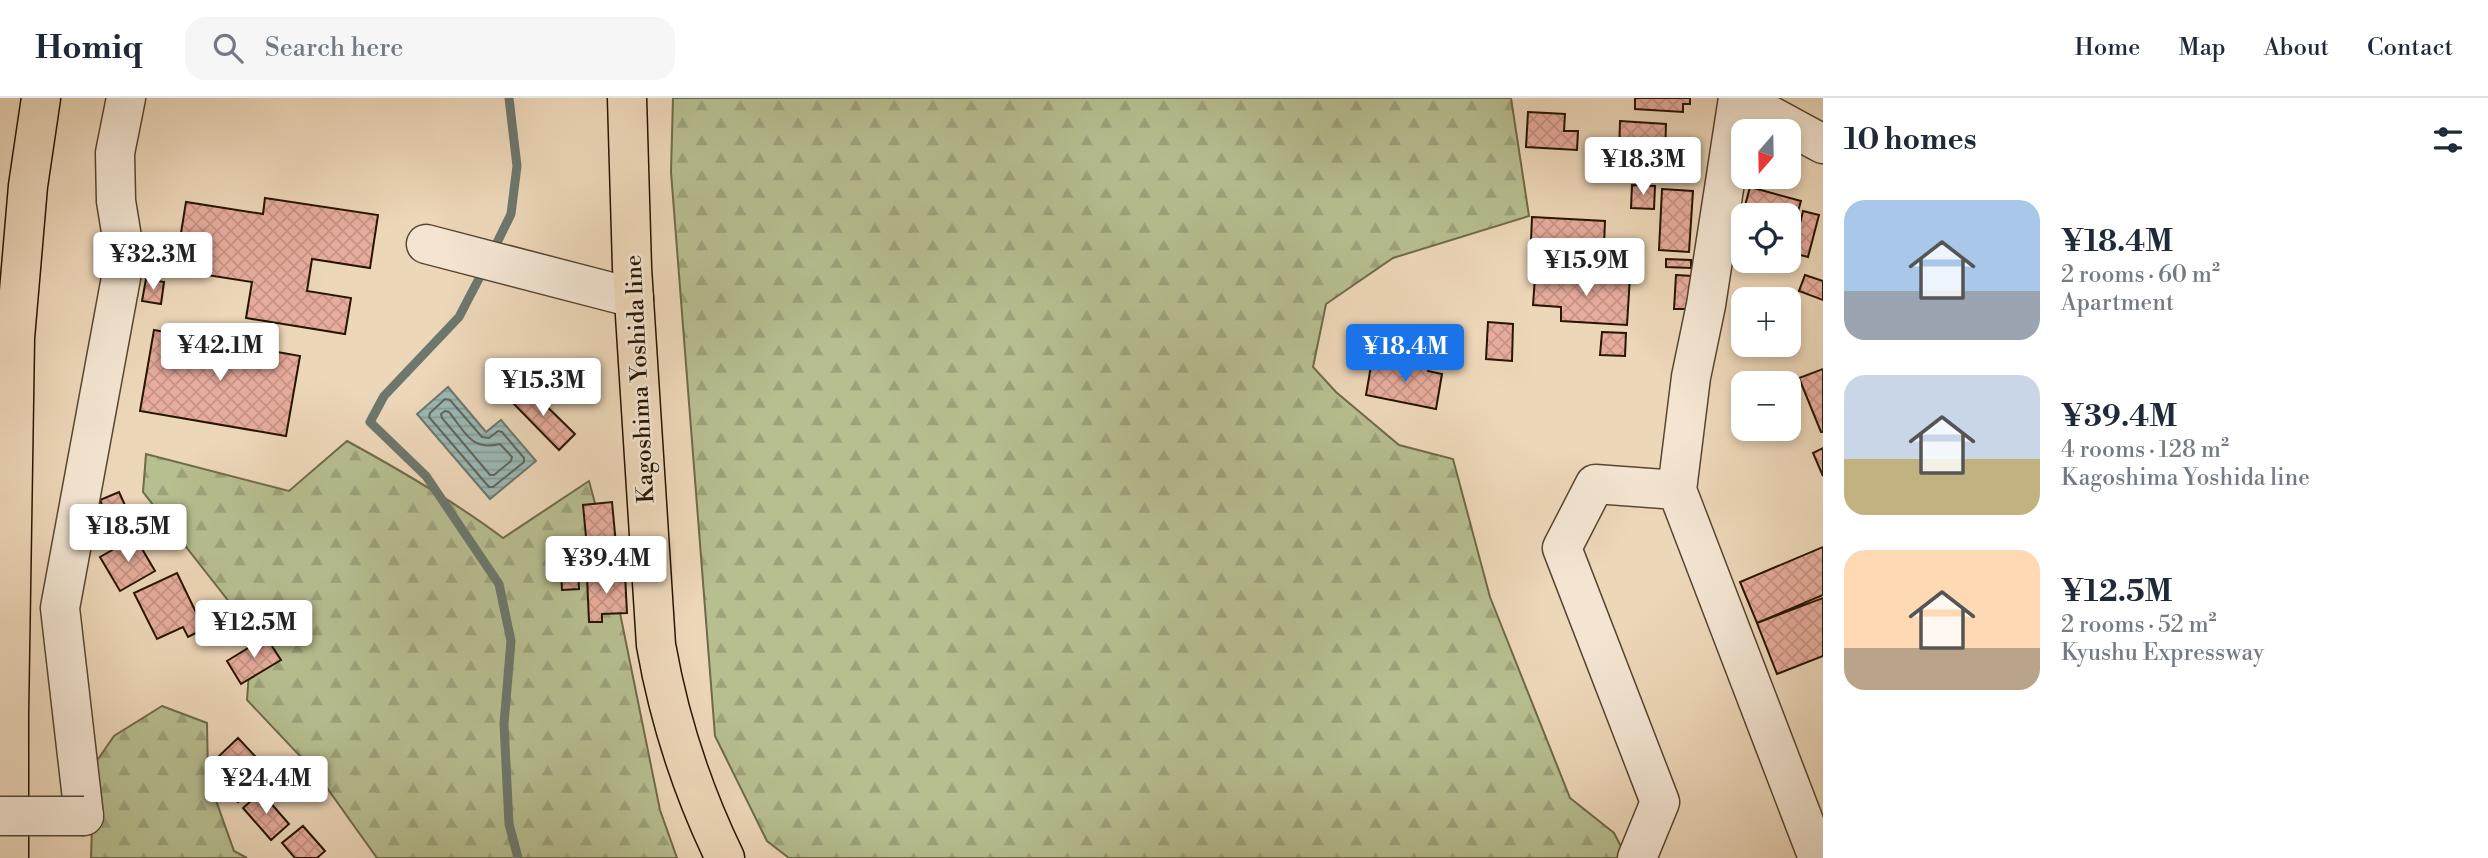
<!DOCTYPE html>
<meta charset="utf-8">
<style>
body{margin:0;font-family:"Libre Bodoni",serif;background:#f6f6f7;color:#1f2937;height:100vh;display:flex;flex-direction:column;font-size:26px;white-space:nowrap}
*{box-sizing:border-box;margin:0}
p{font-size:23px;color:#747a83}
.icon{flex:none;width:38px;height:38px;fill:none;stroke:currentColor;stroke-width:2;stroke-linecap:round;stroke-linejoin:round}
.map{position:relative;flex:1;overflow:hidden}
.drawer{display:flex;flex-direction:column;background:#fff;width:665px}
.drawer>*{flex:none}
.needle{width:46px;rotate:200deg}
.buttons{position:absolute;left:1731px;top:21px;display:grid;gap:14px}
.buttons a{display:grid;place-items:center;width:70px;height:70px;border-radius:14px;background:#fff;box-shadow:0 4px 10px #0003;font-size:35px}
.price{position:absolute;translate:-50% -60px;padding:0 16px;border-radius:7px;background:#fff;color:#222;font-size:23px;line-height:46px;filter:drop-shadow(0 2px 4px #0008)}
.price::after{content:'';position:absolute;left:50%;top:42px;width:21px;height:16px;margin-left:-10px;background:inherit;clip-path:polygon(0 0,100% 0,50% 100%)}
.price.selected{background:#1a73e8;color:#fff}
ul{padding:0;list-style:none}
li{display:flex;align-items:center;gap:21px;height:175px;padding:0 21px}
li span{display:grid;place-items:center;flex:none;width:196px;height:140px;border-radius:21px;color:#555}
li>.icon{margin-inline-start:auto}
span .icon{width:84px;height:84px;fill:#fffc;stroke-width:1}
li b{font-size:30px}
h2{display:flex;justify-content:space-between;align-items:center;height:84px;padding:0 21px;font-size:30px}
header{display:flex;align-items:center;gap:42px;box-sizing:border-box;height:98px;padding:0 35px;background:#fff;border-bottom:2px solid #e0e1e3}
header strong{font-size:33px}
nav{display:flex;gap:38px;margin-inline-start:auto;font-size:24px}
.search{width:490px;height:63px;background:#f6f6f7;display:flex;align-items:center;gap:18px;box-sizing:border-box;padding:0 24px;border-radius:21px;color:#747a83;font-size:26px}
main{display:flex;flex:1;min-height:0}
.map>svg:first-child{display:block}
</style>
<header>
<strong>Homiq</strong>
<div class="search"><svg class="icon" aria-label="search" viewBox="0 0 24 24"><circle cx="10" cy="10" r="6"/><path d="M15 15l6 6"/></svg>Search here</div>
<nav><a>Home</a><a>Map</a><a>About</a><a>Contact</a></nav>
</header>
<main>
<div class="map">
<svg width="1823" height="760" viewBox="0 0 1823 760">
<defs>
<pattern id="forest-firs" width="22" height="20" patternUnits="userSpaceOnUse" patternTransform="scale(1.75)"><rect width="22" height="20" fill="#b7be90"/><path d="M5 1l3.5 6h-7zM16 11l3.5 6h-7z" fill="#9da27b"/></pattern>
<pattern id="water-rules" width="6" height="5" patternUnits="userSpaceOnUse" patternTransform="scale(1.75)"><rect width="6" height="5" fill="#9ab8b4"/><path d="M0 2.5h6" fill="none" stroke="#859d99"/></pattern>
<pattern id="building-cross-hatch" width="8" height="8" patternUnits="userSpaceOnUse" patternTransform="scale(1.75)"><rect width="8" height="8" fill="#e7ac9c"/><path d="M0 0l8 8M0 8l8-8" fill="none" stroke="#c69385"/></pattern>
</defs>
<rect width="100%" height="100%" fill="#edd7b9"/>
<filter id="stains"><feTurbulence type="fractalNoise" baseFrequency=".00286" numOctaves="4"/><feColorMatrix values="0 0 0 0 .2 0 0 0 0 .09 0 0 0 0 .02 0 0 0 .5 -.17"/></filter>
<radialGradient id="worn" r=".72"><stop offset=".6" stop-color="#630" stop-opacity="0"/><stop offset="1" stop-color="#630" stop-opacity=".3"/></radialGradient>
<path fill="url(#forest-firs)" stroke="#6f6a49" stroke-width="2" d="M673,0h838l18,118 -136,42 -67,46 -13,63 23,25 63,53 54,14 37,138 80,201 44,35 13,25h-838l-22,-17 -52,-105 -44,-564z
M347,343c53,29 107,60 156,97l86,-57 17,63 54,266 17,48h-300l-60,-84 -70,-74 5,-69 -109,-139 3,-38 143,37z
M162,608l45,17 1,55 26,73 13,7h-156l3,-93 20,-29z"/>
<path fill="url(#water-rules)" stroke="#6c776d" stroke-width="2" d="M448,289l38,45 15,-12 35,41 -46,38 -73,-85z"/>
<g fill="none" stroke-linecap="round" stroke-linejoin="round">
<path stroke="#60665b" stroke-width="2" d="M445,301l5,1 32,37 7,1 9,-7 4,1 22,26v4l-31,25h-4l-60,-70 1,-4z
M445,313l4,1c17,21 22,39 51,32l12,13 -1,4 -17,14h-4l-48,-57 -1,-4z"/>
<path stroke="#6c776d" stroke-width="9" d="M492,155l19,-39 6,-48 -8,-68
M484,171l-25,48 -75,79 -14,26 56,54 73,108 12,57 -7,83 5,100 9,34"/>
</g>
<path fill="url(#building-cross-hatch)" stroke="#271502" stroke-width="2" d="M1635,0h55v6h-7v8l-48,-3z
M1528,14l37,2 -1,17h14l-1,19 -51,-3z
M1620,23l46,3 -1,31 -46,-2z
M1632,87l23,1 -1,23 -23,-1z
M1750,89l51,14 -9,32 -4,-1v-17h-45v14l-4,-1z
M1662,91l31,2 -4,61 -30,-2z
M265,100l113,17 -8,53 -58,-9 -5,32 44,7 -6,36 -99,-16 6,-36 -77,-12 11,-68 77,12z
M1803,113l16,4 -11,42 -15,-4z
M1532,119l73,4 -1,24 -73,-4z
M1579,151l16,1v19l-17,-1z
M1666,161l25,1v8l-25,-1z
M1582,175l48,3 -3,49 -66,-4v-14l-28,-2 2,-28 47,3z
M1676,177l16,1 -1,33h-17z
M1805,177l18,6v19l-24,-9z
M146,181l18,3 -3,22 -19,-3z
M1488,224l25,2 -1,37 -26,-2z
M154,232l146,26 -14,80 -146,-25z
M1602,234l24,1 -1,23 -25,-1z
M1372,262l42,8 1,-6 15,3 -2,6 14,3 -6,35 -70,-14z
M1823,271v63h-2l-22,-54z
M526,288l49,48 -16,16 -48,-49z
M1823,350v28l-10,-23z
M119,394l14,31 -20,8 -13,-31z
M612,404l5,53 -29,3 -5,-53z
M135,439l20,34 -35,20 -20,-34z
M1823,449v48l-66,28 -17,-41z
M578,472l1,19 -17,1 -1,-19z
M177,475l27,56 -16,8 -5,-10 -26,12 -23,-46z
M625,476l2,39 -25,1v8h-13l-2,-46z
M1823,500v58l-46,18 -20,-51z
M266,539l15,23 -40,24 -14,-23z
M238,640l32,34 -32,30 -19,-21 10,-9 -13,-13z
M261,694l28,32 -18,16 -28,-32z
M303,728l22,25 -8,7h-22l-13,-15z"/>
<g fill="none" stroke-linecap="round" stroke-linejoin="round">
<defs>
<path id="minor" d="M1738,0l-32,207 -15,72 -14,113 141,368
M1738,0l85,46
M426,146l208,54
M84,718l-24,-208 65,-352 -9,-55 -1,-48 11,-55
M1637,760l23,-56 -98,-254 33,-64 82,6"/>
<path id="major" d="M627,0l5,170 24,377c13,74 36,145 69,213"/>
<path id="highway" d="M9,760v-144l6,-376 13,-152 13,-88"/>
</defs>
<use href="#minor" stroke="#584630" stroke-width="41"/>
<use href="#major" stroke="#271502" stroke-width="41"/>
<use href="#highway" stroke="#271502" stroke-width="41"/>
<use href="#minor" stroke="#f3e5d2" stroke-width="38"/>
<use href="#major" stroke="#edd7b9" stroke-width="38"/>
<use href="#highway" stroke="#edd7b9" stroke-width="38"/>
<defs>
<path id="minor-bridge" d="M0,718h84"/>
</defs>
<use href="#minor-bridge" stroke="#584630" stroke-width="41" stroke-linecap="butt"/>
<use href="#minor-bridge" stroke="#f3e5d2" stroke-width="38"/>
</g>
<g text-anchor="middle" stroke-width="5" stroke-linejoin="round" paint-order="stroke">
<g font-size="23" fill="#271502" stroke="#f3e5d2">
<text transform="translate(639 281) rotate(-93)" y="8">Kagoshima Yoshida line</text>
</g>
</g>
<rect width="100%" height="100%" filter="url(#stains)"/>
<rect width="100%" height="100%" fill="url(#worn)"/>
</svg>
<div class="buttons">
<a><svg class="needle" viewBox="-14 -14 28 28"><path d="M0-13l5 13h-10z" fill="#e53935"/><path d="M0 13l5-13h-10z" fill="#747a83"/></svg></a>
<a><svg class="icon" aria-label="locate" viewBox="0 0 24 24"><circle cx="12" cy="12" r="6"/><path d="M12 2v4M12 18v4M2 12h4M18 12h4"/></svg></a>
<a>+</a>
<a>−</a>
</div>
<b class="price" style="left:1643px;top:99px">¥18.3M</b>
<b class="price" style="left:153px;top:194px">¥32.3M</b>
<b class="price" style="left:1586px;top:200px">¥15.9M</b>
<b class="price" style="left:220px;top:285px">¥42.1M</b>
<b class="price selected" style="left:1405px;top:286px">¥18.4M</b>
<b class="price" style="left:543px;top:320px">¥15.3M</b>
<b class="price" style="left:128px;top:466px">¥18.5M</b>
<b class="price" style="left:606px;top:498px">¥39.4M</b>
<b class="price" style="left:254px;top:562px">¥12.5M</b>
<b class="price" style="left:266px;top:718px">¥24.4M</b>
</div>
<section class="drawer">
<h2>10 homes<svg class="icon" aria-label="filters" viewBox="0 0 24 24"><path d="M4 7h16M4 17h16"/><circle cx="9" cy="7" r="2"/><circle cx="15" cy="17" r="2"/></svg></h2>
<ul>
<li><span style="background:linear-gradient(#a9c7e8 65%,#9aa5b1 0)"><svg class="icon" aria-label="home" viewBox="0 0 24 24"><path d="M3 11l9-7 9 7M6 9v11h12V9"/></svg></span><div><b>¥18.4M</b><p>2 rooms · 60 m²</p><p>Apartment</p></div></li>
<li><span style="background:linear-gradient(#c9d6e8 60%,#c2b280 0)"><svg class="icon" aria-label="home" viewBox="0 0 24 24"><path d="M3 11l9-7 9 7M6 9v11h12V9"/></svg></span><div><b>¥39.4M</b><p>4 rooms · 128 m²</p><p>Kagoshima Yoshida line</p></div></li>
<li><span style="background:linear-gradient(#ffd9b3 70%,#b9a48a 0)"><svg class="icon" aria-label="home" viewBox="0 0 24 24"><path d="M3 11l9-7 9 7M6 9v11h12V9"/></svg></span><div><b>¥12.5M</b><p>2 rooms · 52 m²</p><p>Kyushu Expressway</p></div></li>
</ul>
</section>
</main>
